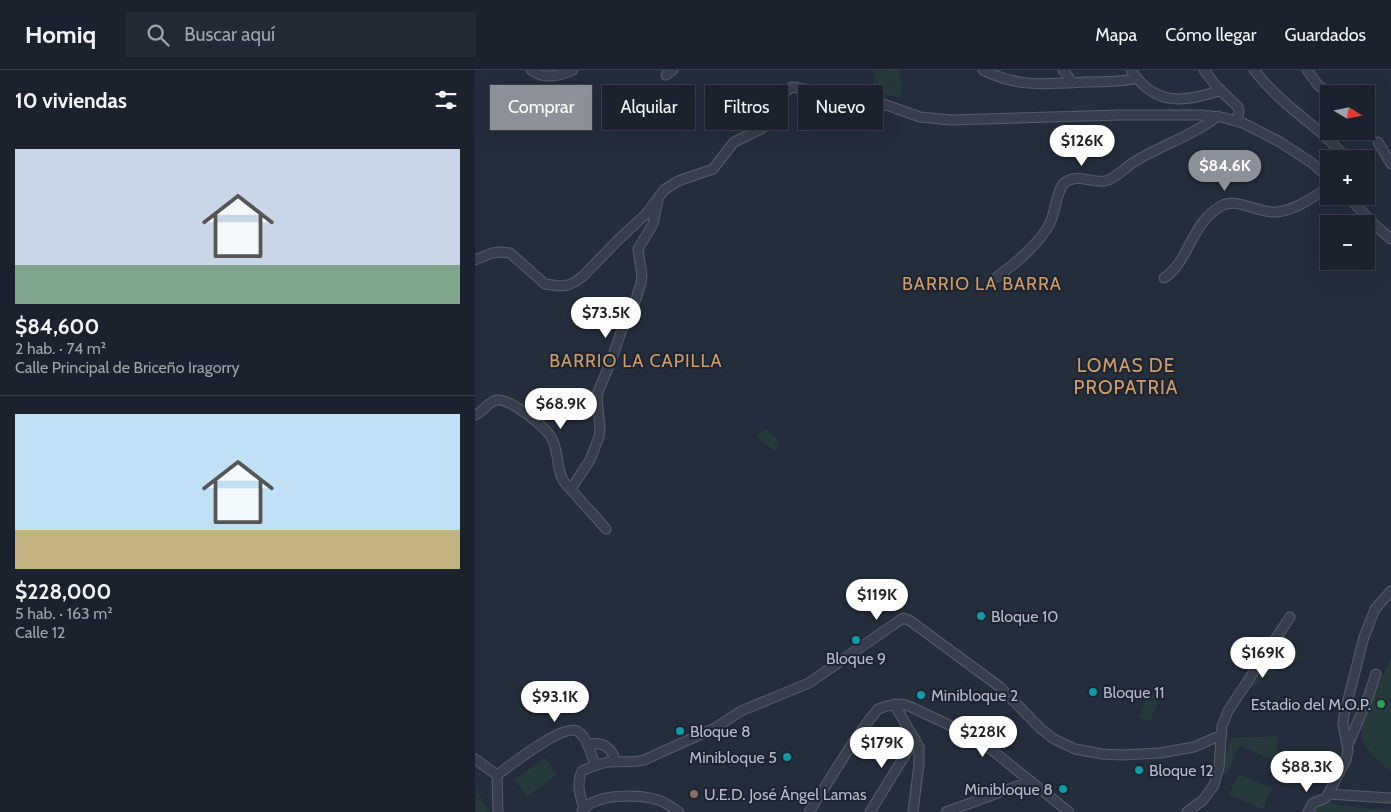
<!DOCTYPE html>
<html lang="es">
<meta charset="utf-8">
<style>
body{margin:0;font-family:Cabin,sans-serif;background:#242a35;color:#f1f3f6;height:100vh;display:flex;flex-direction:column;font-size:19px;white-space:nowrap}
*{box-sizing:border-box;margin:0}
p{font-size:16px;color:#a0a4aa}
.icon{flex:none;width:28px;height:28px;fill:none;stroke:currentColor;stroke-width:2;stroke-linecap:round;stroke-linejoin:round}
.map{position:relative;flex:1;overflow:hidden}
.details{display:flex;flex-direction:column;background:#1b222d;width:475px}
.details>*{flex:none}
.banner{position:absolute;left:15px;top:15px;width:475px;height:45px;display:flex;gap:10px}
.needle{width:32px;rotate:100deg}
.fabs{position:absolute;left:845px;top:15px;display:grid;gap:10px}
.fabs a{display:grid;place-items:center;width:55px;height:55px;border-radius:0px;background:#1b222d;box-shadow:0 5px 20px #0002,0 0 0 1px #393f49;font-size:25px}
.price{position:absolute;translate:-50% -42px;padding:0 11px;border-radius:18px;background:#fff;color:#222;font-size:16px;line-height:32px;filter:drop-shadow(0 1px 2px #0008)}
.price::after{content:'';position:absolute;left:50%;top:30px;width:15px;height:11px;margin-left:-8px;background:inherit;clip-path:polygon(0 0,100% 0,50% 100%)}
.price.on{background:#8c9099;color:#fff}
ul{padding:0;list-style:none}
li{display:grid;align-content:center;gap:10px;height:265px;padding:0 15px}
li+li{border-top:1px solid #393f49}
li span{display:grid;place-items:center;height:155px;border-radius:0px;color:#555}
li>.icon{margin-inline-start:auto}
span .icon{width:90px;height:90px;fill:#fffc;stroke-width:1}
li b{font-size:21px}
h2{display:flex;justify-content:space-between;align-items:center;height:60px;padding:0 15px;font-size:21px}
.chip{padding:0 18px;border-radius:0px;background:#1b222d;box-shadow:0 5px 20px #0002,0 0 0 1px #393f49;font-size:18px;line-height:45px}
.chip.on{background:#8c9099;color:#fff}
header{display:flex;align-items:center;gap:30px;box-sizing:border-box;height:70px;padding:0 25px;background:#1b222d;border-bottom:1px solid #393f49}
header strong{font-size:24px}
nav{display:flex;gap:28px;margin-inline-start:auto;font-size:18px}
.search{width:350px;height:45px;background:#242a35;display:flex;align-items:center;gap:12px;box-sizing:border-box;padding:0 18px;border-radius:0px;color:#a0a4aa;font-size:19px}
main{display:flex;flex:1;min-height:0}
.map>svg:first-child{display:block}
</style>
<header>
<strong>Homiq</strong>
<div class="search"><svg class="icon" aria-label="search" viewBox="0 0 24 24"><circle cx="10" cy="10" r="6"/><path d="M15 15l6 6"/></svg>Buscar aquí</div>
<nav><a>Mapa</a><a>Cómo llegar</a><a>Guardados</a></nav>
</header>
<main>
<section class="details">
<h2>10 viviendas<svg class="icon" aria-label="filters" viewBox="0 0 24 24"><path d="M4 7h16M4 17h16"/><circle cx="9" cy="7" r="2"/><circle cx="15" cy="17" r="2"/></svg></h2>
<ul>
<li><span style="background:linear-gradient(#c9d6e8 75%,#7fa58c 0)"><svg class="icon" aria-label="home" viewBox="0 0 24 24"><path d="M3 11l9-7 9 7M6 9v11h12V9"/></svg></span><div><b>$84,600</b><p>2 hab. · 74 m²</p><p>Calle Principal de Briceño Iragorry</p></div></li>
<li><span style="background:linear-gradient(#bfe0f5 75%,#c2b280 0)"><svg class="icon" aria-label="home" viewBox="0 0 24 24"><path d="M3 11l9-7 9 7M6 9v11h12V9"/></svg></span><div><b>$228,000</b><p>5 hab. · 163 m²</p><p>Calle 12</p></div></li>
</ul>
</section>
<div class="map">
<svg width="916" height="742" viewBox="0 0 916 742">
<rect width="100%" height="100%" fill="#242d3c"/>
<path fill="#26393d" d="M424,0l3,13 -2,15 -28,-7 3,-20z
M290,358l11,10 2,9 -4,4 -17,-14z
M809,565l17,23 -38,19 -5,7 -12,6z
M916,587v114c-13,-10 -33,-27 -30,-44z
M674,620l12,4 -11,28 -11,-4z
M803,666l-1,20 21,9 -2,5 -55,-24 -3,2 -11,28 -5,-4 6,-27 3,-7z
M70,688l12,17 -30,22 -12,-17z
M763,704l34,14 -9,21 -34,-14z
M1,718l13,24h-14z
M854,734l62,7v1h-77l2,-7z"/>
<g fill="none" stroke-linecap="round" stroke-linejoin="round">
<defs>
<path id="street" d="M56,0c13,10 28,6 42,0
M508,0c35,18 66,14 103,12 18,-1 34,1 51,-4
M588,0l10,13
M656,0c23,36 54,33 90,20
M729,0l12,16 22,21 1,4 -2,10
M779,0c17,22 38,39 59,56 12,10 24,20 33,33
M832,0l11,15 12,9
M191,5l7,-5
M903,72l13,22
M872,126l30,31 14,12
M0,190l17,-7 9,-1 9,1 35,31 15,2 8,-1 7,-3 8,-6 36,-37 27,-25 18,-24 14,-9 35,-12 21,-27 27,-13 6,-5 11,-14 6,-17 8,-6 80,13 48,17 31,3 168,-5h82l20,2 22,6 37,19 32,21 17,15
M522,207c18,-13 44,-35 53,-54 5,-10 7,-33 14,-40 12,-10 27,0 41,-2 9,-2 18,-11 26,-17 27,-18 60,-27 87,-48
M689,208c25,-16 27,-55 57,-72 17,-9 38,8 56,6 19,-2 36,-15 52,-25
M0,345c8,-3 14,-14 22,-15 13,-2 50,28 55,39 7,12 4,29 11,41 3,5 8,10 12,14 10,12 21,23 31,35
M96,419l19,-29 9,-23 1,-11 -3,-27 1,-7 13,-31 16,-46 9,-16 5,-16 1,-7 -4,-27 15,-25 5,-24
M419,634l25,43v17l-6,48
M112,674c16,-2 24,2 29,18
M873,675l21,-50 7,-21
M0,689l22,16
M22,705c14,-10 65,-51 80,-44 11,6 14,24 18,34
M22,705l1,37
M853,724l63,4
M109,738c-4,-12 -8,-24 -2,-37 8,-4 17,-7 26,-9 12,-1 24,1 36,-2l71,-32 26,-17 68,-28 94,-65 6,2 91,67 41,42 13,10 21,10 27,5 20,1 38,-2 34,-6 27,-12
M107,741c13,-18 56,-17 76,-11 8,2 14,8 21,12
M334,742l43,-68 18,-25 8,-10 9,-3 15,-2 9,3 57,27 15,9 86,69
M395,742l45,-73
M471,742l85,-31
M712,742l16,-12 11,-15 5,-18 3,-41 6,-15 62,-94
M833,742l5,-9 13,-5 20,-38 2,-9 -5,-27 1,-9 20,-78 11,-28 16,-18"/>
</defs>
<use href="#street" stroke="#565d6a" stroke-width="11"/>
<use href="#street" stroke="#383f4c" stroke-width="9"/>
</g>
<g fill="#0f9aa8" stroke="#1d2431" stroke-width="2">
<circle cx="506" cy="546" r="5"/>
<circle cx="381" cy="570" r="5"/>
<circle cx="618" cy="622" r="5"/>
<circle cx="446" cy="625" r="5"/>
<circle cx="205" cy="661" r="5"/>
<circle cx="312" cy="687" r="5"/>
<circle cx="664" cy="700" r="5"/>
<circle cx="588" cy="719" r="5"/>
</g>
<circle fill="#2e9e5b" stroke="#1d2431" stroke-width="2" cx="906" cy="634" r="5"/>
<circle fill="#8d6e63" stroke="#1d2431" stroke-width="2" cx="219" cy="724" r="5"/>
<g text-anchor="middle" stroke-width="4" stroke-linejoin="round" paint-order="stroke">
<g font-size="16" fill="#b4bac8" stroke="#1d2431" text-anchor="start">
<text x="516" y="552">Bloque 10</text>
<text x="381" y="594" text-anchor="middle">Bloque 9</text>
<text x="628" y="628">Bloque 11</text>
<text x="456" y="631">Minibloque 2</text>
<text x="896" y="640" text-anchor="end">Estadio del M.O.P.</text>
<text x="215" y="667">Bloque 8</text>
<text x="302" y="693" text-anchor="end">Minibloque 5</text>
<text x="674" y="706">Bloque 12</text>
<text x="578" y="725" text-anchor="end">Minibloque 8</text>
<text x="229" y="730">U.E.D. José Ángel Lamas</text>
</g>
<g font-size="18" letter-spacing="1" fill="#d19c66" stroke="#1d2431">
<text x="507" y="220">BARRIO LA BARRA</text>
<text x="161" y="297">BARRIO LA CAPILLA</text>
</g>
<g font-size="19" letter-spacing="1" fill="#d19c66" stroke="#1d2431">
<text x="651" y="302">LOMAS DE<tspan x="651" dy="22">PROPATRIA</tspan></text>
</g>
</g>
</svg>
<div class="fabs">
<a><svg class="needle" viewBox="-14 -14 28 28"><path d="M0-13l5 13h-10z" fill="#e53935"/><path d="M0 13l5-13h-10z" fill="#a0a4aa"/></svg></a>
<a>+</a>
<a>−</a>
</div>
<b class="price" style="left:607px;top:97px">$126K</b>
<b class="price on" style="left:750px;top:122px">$84.6K</b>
<b class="price" style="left:131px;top:269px">$73.5K</b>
<b class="price" style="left:86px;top:360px">$68.9K</b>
<b class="price" style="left:402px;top:551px">$119K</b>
<b class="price" style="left:788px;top:609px">$169K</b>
<b class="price" style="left:80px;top:653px">$93.1K</b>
<b class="price" style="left:508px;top:688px">$228K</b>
<b class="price" style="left:407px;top:699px">$179K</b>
<b class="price" style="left:832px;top:723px">$88.3K</b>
<div class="banner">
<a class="chip on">Comprar</a>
<a class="chip">Alquilar</a>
<a class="chip">Filtros</a>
<a class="chip">Nuevo</a>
</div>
</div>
</main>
